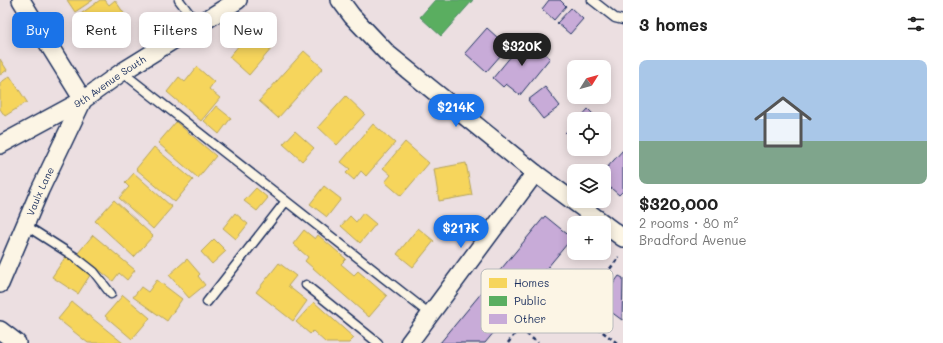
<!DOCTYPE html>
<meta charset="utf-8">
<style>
body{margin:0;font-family:Mali,sans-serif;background:#f2f2f2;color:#222;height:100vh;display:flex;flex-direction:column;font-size:15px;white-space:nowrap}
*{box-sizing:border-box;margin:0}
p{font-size:13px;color:#767676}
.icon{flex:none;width:22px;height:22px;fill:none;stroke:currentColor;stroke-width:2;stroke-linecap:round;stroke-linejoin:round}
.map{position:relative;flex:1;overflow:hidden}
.drawer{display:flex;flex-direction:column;background:#fff;width:320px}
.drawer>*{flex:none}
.guide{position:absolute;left:12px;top:12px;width:380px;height:36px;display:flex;gap:8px}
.needle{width:26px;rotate:53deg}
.fabs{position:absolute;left:567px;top:60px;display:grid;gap:8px}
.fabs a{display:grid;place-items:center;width:44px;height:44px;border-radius:8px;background:#fff;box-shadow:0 2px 10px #0003;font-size:20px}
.price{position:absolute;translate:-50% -34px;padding:0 9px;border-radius:14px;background:#1a73e8;color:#fff;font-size:13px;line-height:26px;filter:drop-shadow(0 1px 2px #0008)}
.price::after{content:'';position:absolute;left:50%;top:24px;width:12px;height:9px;margin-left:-6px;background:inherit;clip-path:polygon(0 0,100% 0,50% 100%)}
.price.current{background:#222;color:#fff}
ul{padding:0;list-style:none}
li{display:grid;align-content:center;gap:8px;height:212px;padding:0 16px}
li span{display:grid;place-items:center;height:124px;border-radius:8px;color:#555}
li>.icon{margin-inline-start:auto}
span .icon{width:72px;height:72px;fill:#fffc;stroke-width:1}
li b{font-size:17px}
h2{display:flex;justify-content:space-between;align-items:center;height:48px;padding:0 16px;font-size:17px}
.tag{padding:0 14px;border-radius:8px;background:#fff;box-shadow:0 2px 10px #0003;font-size:14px;line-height:36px}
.tag.current{background:#1a73e8;color:#fff}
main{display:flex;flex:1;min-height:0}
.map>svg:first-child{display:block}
</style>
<main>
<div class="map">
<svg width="623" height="343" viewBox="0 0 623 343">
<rect width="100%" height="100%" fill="#ecdfe1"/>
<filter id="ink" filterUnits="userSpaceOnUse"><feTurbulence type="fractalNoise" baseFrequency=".025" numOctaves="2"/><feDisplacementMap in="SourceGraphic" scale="8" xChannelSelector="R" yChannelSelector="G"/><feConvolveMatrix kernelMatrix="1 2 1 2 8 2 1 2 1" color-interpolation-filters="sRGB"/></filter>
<g filter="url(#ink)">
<path fill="#f6d55c" stroke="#b4a35d" d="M67,0h26l-18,12z
M100,0h5l4,5 6,-5 10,15 -5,4 9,11 -19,13 -8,-11 -11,9 -10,-14 3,-3 -6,-8z
M252,30l20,18 -23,27 -20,-18z
M304,51l19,17 -45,50 -19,-17z
M0,59l7,11 -7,5z
M197,67l17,15 -5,7 11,9 -19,23 -34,-29 12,-15 6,5z
M10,76l17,26 -22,14 -5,-7v-26z
M346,96l19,18 -28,31 -19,-18z
M216,106l15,12 -12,16 -15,-13z
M176,122l40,34 -18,22 -40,-35z
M373,124l22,19 -29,33 -5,-5 -7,9 -8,-7 4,-4 -9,-7z
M295,131l19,17 -12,13 -19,-17z
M405,142l24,21 -28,33 -16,-14 6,-7 -8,-7z
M154,147l39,33 -18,22 -39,-33z
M466,163l6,32 -33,6 -5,-32z
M134,173l38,34 -19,22 -34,-31 10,-11 -4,-4z
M324,186l17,13 -14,18 -17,-13z
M256,188l12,10 -11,13 -13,-10z
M114,200l39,36 -19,21 -39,-36z
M235,213l13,11 -12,15 -13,-11z
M363,213l13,11 -16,19 -19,-17 9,-10 6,6z
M418,228l16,13 -21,26 -16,-13z
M304,230l11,9 3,-4 28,24 -5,5 13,11 4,-4 29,25 -18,21 -64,-56 3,-4 -15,-13z
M93,235l42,35 -8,10 -8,-7 -6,8 -35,-28z
M214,239l12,12 -14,13 -11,-12z
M66,256l26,16 -14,22 -26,-17z
M187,259l13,15 -2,2 7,9 -16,13 -20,-23z
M279,263l17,13 -8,10 19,15 -14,20 -37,-29z
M157,280l25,19 -15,22 -34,-24 8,-10 7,5z
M123,295l27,23 -18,21 -27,-23z
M72,302l51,41h-35l-30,-24z
M314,302l40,36 -5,5h-23l-13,-12 -3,3 -14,-12z"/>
<path fill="#5aae61" stroke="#478860" d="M435,0h38l-32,36 -21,-19z"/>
<path fill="#c8abd8" stroke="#1b2f5e" d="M549,0h11l6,6 -12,14 -12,-11z
M571,8l12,11 -13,15 -13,-11z
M487,28l21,19 -22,25 -21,-19z
M526,38l24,20 -30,37 -14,-11 -3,3 -10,-9z
M545,87l15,19 -17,13 -15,-19z
M588,109l10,10h-19z
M574,124v18l-9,-9z
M623,150v41l-4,4 -15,-13v-11z
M545,216l27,22 -87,105h-45z
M619,276l4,2 -1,42 -23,-17z"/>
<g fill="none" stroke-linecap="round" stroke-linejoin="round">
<defs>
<path id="lane" d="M179,0l19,25
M592,0l23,18 8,2
M122,72l309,243
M25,225l50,32 19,15 17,22
M306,285l72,58
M207,302l79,-101"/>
<g id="street">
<path d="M340,0l12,16 36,38 147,119 68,50"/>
<path id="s1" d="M0,145l83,-45 39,-28 116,-72"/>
<path d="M604,224l19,14"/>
<path id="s2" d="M0,284l40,-94 43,-90 -62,-100"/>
<path d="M0,330l17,13"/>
<path d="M409,343l126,-170"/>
</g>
</defs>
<use href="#lane" stroke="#1b2f5e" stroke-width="11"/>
<use href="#street" stroke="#1b2f5e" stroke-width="20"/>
<path stroke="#1b2f5e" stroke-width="2.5" stroke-dasharray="4 3" stroke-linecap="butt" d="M508,343l11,-15 19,15
M617,343l-40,-31 42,-55"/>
<use href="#lane" stroke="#fcf5e5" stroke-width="8"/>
<use href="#street" stroke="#fcf5e5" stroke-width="17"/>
</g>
</g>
<g text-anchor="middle" stroke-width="4" stroke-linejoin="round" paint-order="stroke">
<g font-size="10" fill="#1b2f5e" stroke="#fcf5e5">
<text dy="4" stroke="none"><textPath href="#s1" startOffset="127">9th Avenue South</textPath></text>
<text dy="4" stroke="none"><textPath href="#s2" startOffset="101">Vaulx Lane</textPath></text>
</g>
</g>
<rect x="481" y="269" width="132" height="64" rx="6" fill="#fcf5e5" stroke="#b8babc" stroke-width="1"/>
<rect x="489" y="278" width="18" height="10" fill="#f6d55c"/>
<rect x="489" y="296" width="18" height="10" fill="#5aae61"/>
<rect x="489" y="314" width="18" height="10" fill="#c8abd8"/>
<g font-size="11" fill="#1b2f5e">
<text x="514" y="287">Homes</text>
<text x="514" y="305">Public</text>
<text x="514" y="323">Other</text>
</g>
</svg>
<div class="fabs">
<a><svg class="needle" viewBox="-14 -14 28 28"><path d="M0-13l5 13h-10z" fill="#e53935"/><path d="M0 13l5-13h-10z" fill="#767676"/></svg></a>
<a><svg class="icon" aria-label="locate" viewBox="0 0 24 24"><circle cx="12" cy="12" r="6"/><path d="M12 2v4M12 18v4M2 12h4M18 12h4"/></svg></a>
<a><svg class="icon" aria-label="layers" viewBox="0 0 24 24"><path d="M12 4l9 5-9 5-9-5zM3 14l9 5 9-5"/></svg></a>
<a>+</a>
</div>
<b class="price current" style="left:522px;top:67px">$320K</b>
<b class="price" style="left:456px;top:128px">$214K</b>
<b class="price" style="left:461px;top:249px">$217K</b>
<div class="guide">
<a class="tag current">Buy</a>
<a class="tag">Rent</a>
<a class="tag">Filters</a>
<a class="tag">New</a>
</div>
</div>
<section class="drawer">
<h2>3 homes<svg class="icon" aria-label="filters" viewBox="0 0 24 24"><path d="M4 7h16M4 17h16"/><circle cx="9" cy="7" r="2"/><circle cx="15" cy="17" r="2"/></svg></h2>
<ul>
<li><span style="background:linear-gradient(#a9c7e8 65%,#7fa58c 0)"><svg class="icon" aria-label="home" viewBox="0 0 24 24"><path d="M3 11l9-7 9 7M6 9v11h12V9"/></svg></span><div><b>$320,000</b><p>2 rooms · 80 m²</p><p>Bradford Avenue</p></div></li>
</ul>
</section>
</main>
